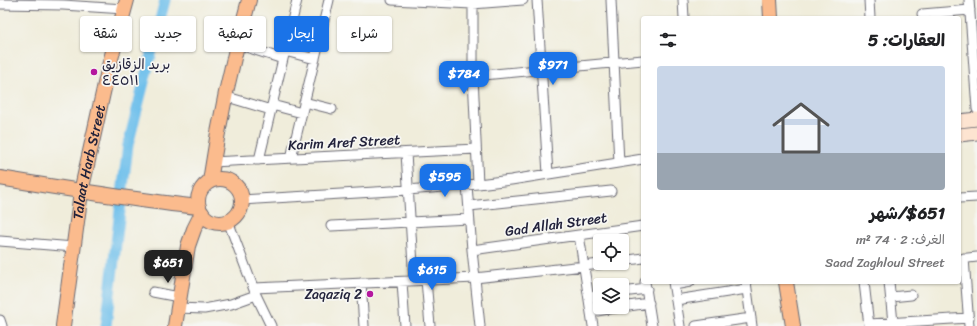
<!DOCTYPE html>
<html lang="ar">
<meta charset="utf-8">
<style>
body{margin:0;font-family:Sriracha,"Playpen Sans Arabic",sans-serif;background:#f2f2f2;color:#202124;direction:rtl;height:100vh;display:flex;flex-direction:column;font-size:15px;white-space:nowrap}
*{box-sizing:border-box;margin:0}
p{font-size:13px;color:#757577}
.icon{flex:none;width:22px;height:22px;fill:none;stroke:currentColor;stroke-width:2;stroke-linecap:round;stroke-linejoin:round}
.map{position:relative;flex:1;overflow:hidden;direction:ltr}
.side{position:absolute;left:641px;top:16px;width:320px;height:268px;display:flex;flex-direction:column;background:#fff;border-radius:4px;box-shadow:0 1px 3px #0004;direction:rtl}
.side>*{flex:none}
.guide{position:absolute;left:12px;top:16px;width:380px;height:36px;direction:rtl;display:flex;gap:8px}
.tools{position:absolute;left:593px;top:234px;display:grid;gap:8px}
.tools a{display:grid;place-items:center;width:36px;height:36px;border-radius:4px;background:#fff;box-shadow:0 1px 3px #0004;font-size:20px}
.price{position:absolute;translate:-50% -34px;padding:0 9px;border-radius:8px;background:#1a73e8;color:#fff;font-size:13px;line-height:26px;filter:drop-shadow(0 1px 2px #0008)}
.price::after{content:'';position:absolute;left:50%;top:24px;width:12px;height:9px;margin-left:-6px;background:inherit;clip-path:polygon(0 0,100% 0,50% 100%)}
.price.active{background:#222;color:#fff}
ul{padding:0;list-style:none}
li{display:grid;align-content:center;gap:8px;height:212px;padding:0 16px}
li span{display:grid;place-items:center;height:124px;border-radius:4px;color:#555}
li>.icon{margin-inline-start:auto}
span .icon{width:72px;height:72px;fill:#fffc;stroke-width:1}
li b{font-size:17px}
h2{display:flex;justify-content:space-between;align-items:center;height:48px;padding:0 16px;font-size:17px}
.chip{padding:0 14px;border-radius:4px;background:#fff;box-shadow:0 1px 3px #0004;font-size:14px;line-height:36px}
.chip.active{background:#1a73e8;color:#fff}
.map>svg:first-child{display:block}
</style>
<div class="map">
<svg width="977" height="326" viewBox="0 0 977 326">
<rect width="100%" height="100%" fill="#f6f6f2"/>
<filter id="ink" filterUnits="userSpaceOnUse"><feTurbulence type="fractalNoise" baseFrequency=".025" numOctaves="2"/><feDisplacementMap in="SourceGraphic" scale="8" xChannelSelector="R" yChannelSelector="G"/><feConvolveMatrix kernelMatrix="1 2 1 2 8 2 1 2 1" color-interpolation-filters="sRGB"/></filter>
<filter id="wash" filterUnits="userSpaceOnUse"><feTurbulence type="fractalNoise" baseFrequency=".012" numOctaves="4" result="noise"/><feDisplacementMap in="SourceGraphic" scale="16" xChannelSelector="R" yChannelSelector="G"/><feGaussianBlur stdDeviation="0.9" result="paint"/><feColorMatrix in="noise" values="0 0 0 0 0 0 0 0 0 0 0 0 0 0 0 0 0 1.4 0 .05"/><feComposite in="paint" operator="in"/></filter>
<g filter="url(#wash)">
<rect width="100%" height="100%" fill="#f0eddb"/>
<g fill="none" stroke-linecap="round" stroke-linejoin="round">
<path stroke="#70c0eb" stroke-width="11" d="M106,326l22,-181 37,-145"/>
</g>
</g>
<g filter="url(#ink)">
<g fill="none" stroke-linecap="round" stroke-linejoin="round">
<defs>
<path id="street" d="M392,0l80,4 51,-4
M473,0v76l5,108
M537,0l11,174
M611,0l8,163
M683,0l1,18
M869,0l1,18
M969,0l8,109
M0,4l63,1 61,4
M922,14l48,-4
M237,44l46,15
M285,51l30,8
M473,76l170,-16
M224,96l47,14
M304,102l28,7
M272,105l30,8
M406,153l8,128
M291,158l38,-158
M259,160l38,-160
M212,162l264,-13
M467,185l5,65 8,76
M959,198l18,-1
M242,200l166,-10 70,-6 33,-4 132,-21
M469,206l142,-15
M228,221l28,74 15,31
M331,226l138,-7
M579,235l14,91
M0,241l74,6
M472,250l171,-24
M964,258l5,68
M959,259l18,-2
M622,261l21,-3
M426,280l4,46
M402,282l3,44
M645,282l7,44
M673,282l7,44
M746,282l6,44
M864,282l5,44
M889,282l4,41
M361,283l3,43
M674,285l16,-3
M254,288l221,-10 109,-12 23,-3
M153,292l26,5
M622,292l25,-3
M589,297l11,-1
M891,297l20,-2
M676,300l71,-11
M622,307l27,-4
M177,308l27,1 27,-5 25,-9
M591,312l30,-5
M0,320l2,6
M869,324l100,-6
M696,326l55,-8"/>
<path id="secondary" d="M959,121l18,-2
M959,135l18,-2"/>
<g id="primary">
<path d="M770,0l1,18"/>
<path d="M0,178c66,11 132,22 199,29"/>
<circle cx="220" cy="201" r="22"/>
<path d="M210,181c9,-61 22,-121 39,-181"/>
<path d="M786,282l7,44"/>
<path id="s1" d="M63,326l18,-134 28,-126 18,-66"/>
<path d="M175,326l13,-80 6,-17 8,-16"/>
</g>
</defs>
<use href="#street" stroke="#6a6973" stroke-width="11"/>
<use href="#secondary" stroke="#6a6973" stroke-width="15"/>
<use href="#primary" stroke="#6a6973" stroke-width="16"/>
<use href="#street" stroke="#fff" stroke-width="9"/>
<use href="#secondary" stroke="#fde4d1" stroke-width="13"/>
<use href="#primary" stroke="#fbbb8d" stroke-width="14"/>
</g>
</g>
<g fill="#b5179e" stroke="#f6f6f2" stroke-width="1.5">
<circle cx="94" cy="72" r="4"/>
<circle cx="370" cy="294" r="4"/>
</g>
<g text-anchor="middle" stroke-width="3.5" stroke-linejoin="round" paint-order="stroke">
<g font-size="14" fill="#22223b" stroke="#f6f6f2" text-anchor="start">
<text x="102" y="69">بريد الزقازيق<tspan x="102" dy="16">٤٤٥١١</tspan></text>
<text x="362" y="299" text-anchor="end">Zaqaziq 2</text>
</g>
<g font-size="14" fill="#22223b" stroke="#f6f6f2">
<text transform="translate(344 142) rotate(-3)" y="5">Karim Aref Street</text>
<text dy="5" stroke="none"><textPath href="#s1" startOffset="166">Talaat Harb Street</textPath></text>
<text transform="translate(556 224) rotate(-8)" y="5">Gad Allah Street</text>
</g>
</g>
</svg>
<div class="tools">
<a><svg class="icon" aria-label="locate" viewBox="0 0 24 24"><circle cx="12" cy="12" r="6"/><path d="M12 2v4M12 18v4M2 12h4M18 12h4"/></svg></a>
<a><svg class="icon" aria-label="layers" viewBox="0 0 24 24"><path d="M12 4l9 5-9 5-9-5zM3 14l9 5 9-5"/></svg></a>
</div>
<b class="price" style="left:553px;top:86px">$971</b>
<b class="price" style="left:464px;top:95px">$784</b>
<b class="price" style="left:445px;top:198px">$595</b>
<b class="price active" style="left:168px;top:284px">$651</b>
<b class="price" style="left:432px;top:291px">$615</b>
<div class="guide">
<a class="chip">شراء</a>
<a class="chip active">إيجار</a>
<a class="chip">تصفية</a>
<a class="chip">جديد</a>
<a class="chip">شقة</a>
</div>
<section class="side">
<h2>العقارات: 5<svg class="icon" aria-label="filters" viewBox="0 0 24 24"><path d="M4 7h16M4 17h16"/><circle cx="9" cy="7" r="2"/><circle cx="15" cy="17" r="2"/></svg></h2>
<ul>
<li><span style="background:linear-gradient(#c9d6e8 70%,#9aa5b1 0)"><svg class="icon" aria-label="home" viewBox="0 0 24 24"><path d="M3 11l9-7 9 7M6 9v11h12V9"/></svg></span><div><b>$651/شهر</b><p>الغرف: 2 · 74 m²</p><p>Saad Zaghloul Street</p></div></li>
</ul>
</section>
</div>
